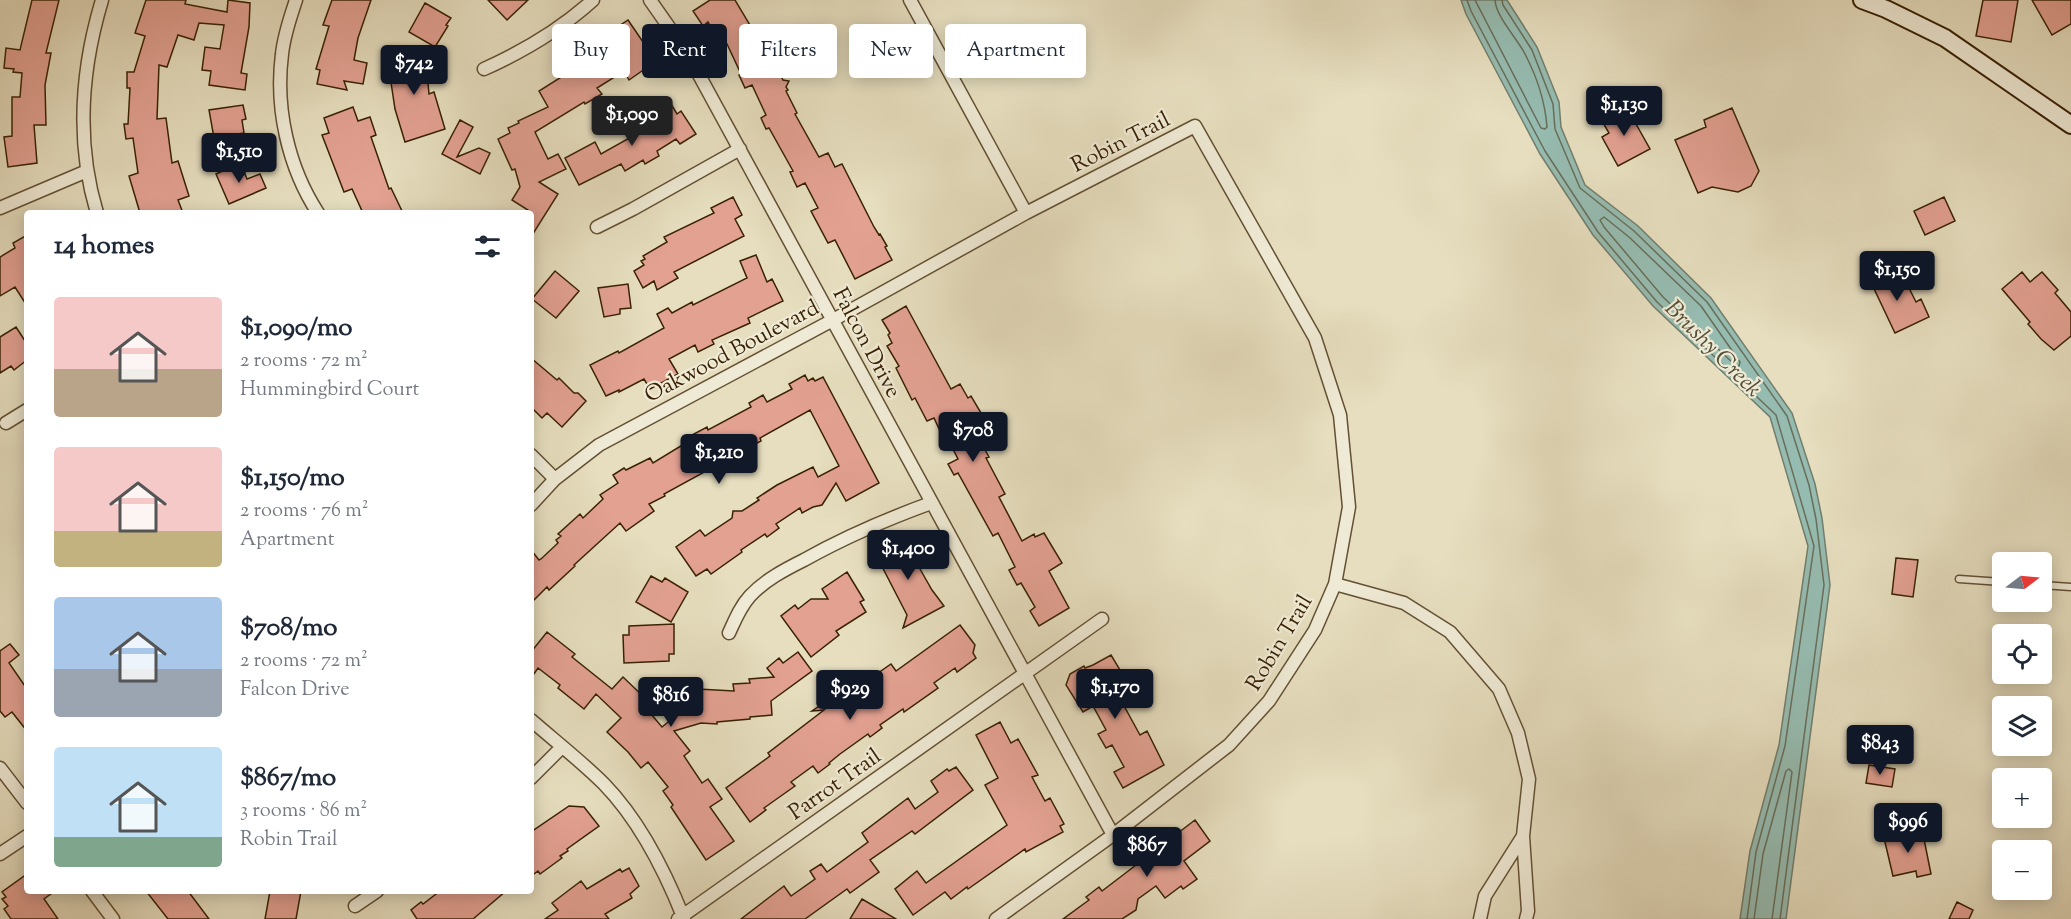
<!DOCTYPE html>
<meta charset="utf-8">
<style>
body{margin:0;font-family:"Sorts Mill Goudy",serif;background:#f6f6f7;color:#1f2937;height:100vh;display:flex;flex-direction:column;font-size:22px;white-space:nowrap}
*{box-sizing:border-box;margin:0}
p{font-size:20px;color:#747a83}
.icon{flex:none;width:33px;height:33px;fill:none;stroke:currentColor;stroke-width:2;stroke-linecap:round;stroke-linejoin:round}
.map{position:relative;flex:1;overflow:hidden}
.sheet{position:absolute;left:24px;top:210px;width:510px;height:684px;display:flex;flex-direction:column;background:#fff;border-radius:6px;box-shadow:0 3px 15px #0003}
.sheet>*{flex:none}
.guide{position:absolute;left:552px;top:24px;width:570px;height:54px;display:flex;gap:12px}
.needle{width:39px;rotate:74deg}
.fabs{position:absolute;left:1992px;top:552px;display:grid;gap:12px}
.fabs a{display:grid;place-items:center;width:60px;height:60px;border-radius:6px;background:#fff;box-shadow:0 3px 15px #0003;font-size:30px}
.price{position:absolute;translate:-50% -51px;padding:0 14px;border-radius:6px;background:#111827;color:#fff;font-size:20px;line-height:39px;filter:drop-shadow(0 2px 3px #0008)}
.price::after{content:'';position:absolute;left:50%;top:36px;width:18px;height:14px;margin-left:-9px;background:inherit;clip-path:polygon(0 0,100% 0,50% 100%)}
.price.selected{background:#222;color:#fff}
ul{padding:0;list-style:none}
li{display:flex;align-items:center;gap:18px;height:150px;padding:0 30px}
li span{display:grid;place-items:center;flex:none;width:168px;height:120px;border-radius:6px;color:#555}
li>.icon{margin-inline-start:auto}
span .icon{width:72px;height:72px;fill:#fffc;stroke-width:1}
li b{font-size:26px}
h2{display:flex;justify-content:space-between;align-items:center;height:72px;padding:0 30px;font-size:26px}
.tag{padding:0 21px;border-radius:6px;background:#fff;box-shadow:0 3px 15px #0003;font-size:21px;line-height:54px}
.tag.selected{background:#111827;color:#fff}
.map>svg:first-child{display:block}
</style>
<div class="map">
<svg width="2071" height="919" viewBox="0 0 2071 919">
<rect width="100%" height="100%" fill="#e6debf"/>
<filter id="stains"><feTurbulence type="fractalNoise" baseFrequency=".00333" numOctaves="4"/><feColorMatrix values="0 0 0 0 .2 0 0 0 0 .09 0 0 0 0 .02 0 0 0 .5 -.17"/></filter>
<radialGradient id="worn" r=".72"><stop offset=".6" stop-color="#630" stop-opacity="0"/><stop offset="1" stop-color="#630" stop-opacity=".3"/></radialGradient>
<path fill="#96bcb1" stroke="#717e6c" stroke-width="1.5" d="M1461,0h46l30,47 22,55 2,25 24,58 53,41 73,72 81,115 23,71 7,34 8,67 -44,334h-46l10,-68 29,-106 29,-199 -38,-129 -117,-111 -60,-71 -53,-81 -74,-140z"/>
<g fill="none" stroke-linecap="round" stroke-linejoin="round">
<path stroke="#686e5a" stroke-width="1.5" d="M1467,0l4,11 74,140 53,81 59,70 119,113 38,131 -29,200 -29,106 -9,67
M1475,0l66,128 4,1 2,-2c-2,-26 -10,-50 -22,-73 -8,-16 -29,-37 -30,-54
M1502,0l1,5 29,45 21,54 2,25 25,59 54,43 73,71 80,114 22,69 7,34 8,66 -44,334
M1604,217l25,20 72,69 39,56 -1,4 -4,-1 -72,-68 -59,-70 -4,-7z
M1754,919l9,-65 23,-83 3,-2 3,3 -20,147"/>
</g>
<path fill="#e3a192" stroke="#392104" stroke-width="1.5" d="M32,0h27l-13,53h5l-6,32 1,40h-12l3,38 -29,4 -4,-30 8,-1v-39h8l2,-24 -9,-1 1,-3 -10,-1 2,-20 14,2z
M146,0h40l-1,4 42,8 1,-12 22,3 -1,24 -8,46 6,1 -2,16 -36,-5 2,-14 -9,-1 3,-23 15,2 4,-24 -25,-2 -5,17 -16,-5 -11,32 -8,-2 -2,54 9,-1 6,45 6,-2 11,35 -11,4 5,13h-43l-11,-37 9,-3 -5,-35 -7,1 -2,-15h4l2,-36h-3v-16h7l11,-36 -10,-3z
M332,0h39l-13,38 -4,22 13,3 -4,21 -19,-3 3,9 -30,-6 3,-14 -4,-1 13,-43 -6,-1z
M488,0h40l-21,20z
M710,0h25l31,52 8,-4 6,12 -5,3 8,17 6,1 -3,6 2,3 -2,1 11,22 -2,1 24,43 9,-4 7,14 7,-3 32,63 5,8 1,-1 7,12 -2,1 7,13 -37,19 -20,-39 -7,3 -17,-32 7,-3 -13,-25 -8,4 -7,-15 3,-1 -24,-43 -3,1 -5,-11 5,-3 -14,-30 -7,3 -6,-13 2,-1 -14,-30 -3,2 -1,-4 -3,2 -12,-22 -5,4 -10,-15z
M1983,0h35l-7,42 -35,-6z
M2032,0h39v24l-19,11z
M425,3l26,15 -5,7 2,1 -13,21 -26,-15z
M628,20l28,41 -27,19 -5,-9 -27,17 5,6 -17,10 -1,-2 -49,30 13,27 10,-5 8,15 -27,13 19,12 -27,43v-25l-19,-12 8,-13 -5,-18 -3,1 -14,-31 12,-6 -2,-5 11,-5 -1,-2 30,-14 -9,-16 43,-27 -3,-5 11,-7 5,8 29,-20 -8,-12z
M425,51l4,43 5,-2 11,37 -40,13 -10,-33 -8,-53z
M671,104l6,10 4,-3 15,23 -16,10 -4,-5 -19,12 2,5 -14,8 -2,-4 -18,11 -4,-7 -42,21 -14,-27 30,-16 6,12 48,-27 -4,-6z
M243,105l3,14 -4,1 2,13 -30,5 -5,-28z
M353,107l5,14 12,-4 6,18 -5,2 18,52 2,-1 12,25h-40l-11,-24 -8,3 -22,-57 7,-2 -5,-15z
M1627,108l23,41 -32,17 -16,-29 7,-4 -7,-12z
M1732,108l27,63 -8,15 -13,6 -26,-5 -14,6 -23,-53 31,-13 -2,-7z
M460,120l13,7 -16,30 22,-9 11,5 -10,21 -38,-20z
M238,164l4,11 3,-1 2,5 13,-5 6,14 -37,16 -13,-30z
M733,197l9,18 -7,4 9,17 -70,36 4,6 -21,12 -3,-9 -11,7 -9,-17 10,-6 -3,-4 4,-2 -2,-3 24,-14 -3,-5 50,-24 -3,-5z
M1944,197l11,24 -30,14 -11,-24z
M27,235v71l-12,-19 -15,9v-39l15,-9 -2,-5z
M756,255l11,27 5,-3 11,22 -35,17 2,5 -38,17 2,4 -16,8 -3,-7 -26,14 9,15 -28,15 -6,-10 -25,13v-2l-13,6 -16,-31 28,-14 1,2 45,-25 -7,-14 11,-6 4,5 20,-11 1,3 54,-27 -7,-17z
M1886,267l11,24 11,-5 8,16 5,-3 8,18 -34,16 -27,-57z
M555,271l24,20 -23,27 -24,-19z
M2022,272l8,10 12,-10 16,18 -3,3 16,19v24l-17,14 -13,-11 -13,-15 2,-2 -28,-33z
M628,284l3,24 -11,1v5l-16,3 -6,-29z
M906,306l45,83 9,-5 8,14 3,-2 10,17 -13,6 21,38 -3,1 19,36 -6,3 23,44 12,-7 1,3 9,-4 18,30 -13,8 20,37 -30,18 -9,-15 5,-4 -14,-24 -4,2 -8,-15 6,-3 -17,-34 -5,3 -35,-63 -4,2 -6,-11 10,-5 -14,-27 -3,1 -7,-15 -7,3 -12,-23 -3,2 -16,-32 3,-2 -12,-20 5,-3 -4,-8 2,-2 -8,-13z
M16,327l11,17v16l-13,10 -3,-4 -11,7v-36z
M531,358l26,22 2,-2 15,15h4l8,8 -24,26 -15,-14 -5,5 -11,-11z
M805,375l3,6 5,-3 2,3 8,-4 56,106 -33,18 -10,-18 -14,22 -9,2 -11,6 -2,-5 -24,16 3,4 -12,9 -2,-3 -24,16 1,2 -31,22 -4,-5 -11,7 -20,-29 24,-17 5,6 27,-18 1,-7h9l17,-11 -2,-2 20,-13 36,-18 5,10 21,-11 -29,-56 -50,28 1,3 -97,53 1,2 -16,8 5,7 -28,20 -6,-8 -46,42 1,1 -26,24 -2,-3 -16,16v-53l8,10 2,-1 17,-16 -2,-3 5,-4 -3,-2 22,-20 3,4 20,-19 -3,-4 18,-12 -5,-8 11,-7 2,2 24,-12 3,5 41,-25 -2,-3 15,-8 1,3 43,-23 -2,-4 14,-8 4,7 25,-13 -3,-5z
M898,538l11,20 9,-5 7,14 -5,2 12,21 12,16 -41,22 4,-13 -33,-64z
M1896,558l22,2 -5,37 -21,-3z
M847,572l17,28 -4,2 6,10 -30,19 3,4 -28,22 -30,-41 14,-11 3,4 13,-10h17l-6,-10z
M651,576l11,6 3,-4 23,14 -17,30 -35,-20z
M674,624v30h-5v7l-45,2 -1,-28h6v-9z
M960,625l15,20 -2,8 3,5 -19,14 -2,-4 -21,15 4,5 -34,24 -1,-3 -23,16 2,3 -12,9 -2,-3 -28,20 -11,9 1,1 -12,9 -5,-7 -22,16 4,4 -31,22 2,2 -16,12 -24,-34 44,-32 -2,-3 56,-43 -12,1 29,-20 2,2 11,-6 1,2 36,-25 5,7z
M547,632l28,22 -3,3 40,32 11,-12 23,22 -2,3 3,3 -2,2 17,20 16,-13 2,-32h9l3,4h6v3l36,2 -1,-7 17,-1 -1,-4 25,-2 -7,-9 12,-10 4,5 15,-11 14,19 -41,30 1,14 -22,2v2l-33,3v2l-16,-1 -27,8 16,20 -6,5 18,27 6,-4 14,20 -12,8 24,34 -28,19 -35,-53 2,-2 -10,-14 5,-4 -20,-25 -7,6 -13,-16 -21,-20 14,-14 -25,-24 -12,15 -26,-21 2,-3 -22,-17 -7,10v-26z
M10,644l9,11 -10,8 18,26v42l-15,-19 -7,5 -5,-6v-60z
M1111,655l9,15 -8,5 9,16 -4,2 23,42 7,-4 17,34 -41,23 -9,-16 10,-5 -12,-22 -6,3 -8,-14 8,-4 -13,-24 -10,6 -17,-27 4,-11 14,-8 1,2 8,-3z
M1000,722l11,21 7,-4 20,36 -6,2 13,24 5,-3 14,26 -4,2 3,6 -37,20 -1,-3 -57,40 -1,-2 -16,12 -6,-7 -32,23 -18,-26 22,-18 9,12 81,-58 -22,-40 13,-7 -22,-43z
M1869,765l26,4 -3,18 -26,-4z
M956,767l17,23 -58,44 -3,-3 -42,29 9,12 -29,21 -3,-4 -42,30h-64l43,-33 7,10 24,-17 -5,-8 11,-7 6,8 41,-30 -6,-9 46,-35 7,11 23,-17 -7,-11 16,-12 2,2z
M569,806l15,1 15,19 -32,23 1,2 -8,5 2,2 -22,16 -2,-3 -7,5v-44z
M1195,820l15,21 -26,20 13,18 -14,10 -2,-3 -16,12 -9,-12 -18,13 -2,11 -14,9h-59l26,-19 -3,-3 13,-10 3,4z
M1919,830l2,10 3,-1 7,35 -14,3 -1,-6 -23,5 -9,-38z
M629,868l10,18 -9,8 2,4 -27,16 4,5h-64l13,-9 -6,-7 29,-22 6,8 33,-20 2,3z
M27,874v17h28l-11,8 14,20h-47l-7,-10 4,-3 -6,-7 4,-2 -4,-5z
M146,891h42l21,28h-41z
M270,891h31l-5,28h-31z
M440,891h66l-33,28h-56l-6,-9 10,-8 2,2z
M862,899l34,20h-46z
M1957,902l16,8 -4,9h-20z"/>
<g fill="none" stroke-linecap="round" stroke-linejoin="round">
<defs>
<path id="lane" d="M1959,579l43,3
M2042,585l29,2"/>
<path id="street" d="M296,0c-6,18 -12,35 -14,54 -7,54 6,113 36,159
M650,0l21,30 27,43 415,762
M910,0l116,213
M484,69c40,-18 76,-39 109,-69
M0,208l87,-37
M97,213c-21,-70 -16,-143 5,-213
M597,227l36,-18 107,-60
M6,423l21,-13
M531,455l24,24
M531,505l24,-26 44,-34 234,-125 193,-107 169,-87 120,212 25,77 9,92 -14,77 -20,46 -46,71 -40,44 -116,90 -117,84
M1335,584l69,19 46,29 49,57 19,44 11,46 -6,57 5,75 -2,8
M729,633c6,-13 11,-26 21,-37 15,-16 34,-26 54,-36 41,-23 83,-41 127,-57
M531,720c24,21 50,41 73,64 36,37 61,87 80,135
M0,768l27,35
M531,778l31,-31
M0,854l27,-18
M92,891l21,28
M355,906l22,-15
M678,919l424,-300
M1480,919l5,-23 38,-60"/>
<path id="secondary" d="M1862,0l24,9 59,29 126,87"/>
</defs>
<use href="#lane" stroke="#645033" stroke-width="9"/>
<use href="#street" stroke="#645033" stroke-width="15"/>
<use href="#secondary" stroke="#392104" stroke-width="20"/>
<use href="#lane" stroke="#efead5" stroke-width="6"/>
<use href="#street" stroke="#efead5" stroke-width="12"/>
<use href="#secondary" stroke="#efead5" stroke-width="16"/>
</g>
<g text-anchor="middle" stroke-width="4.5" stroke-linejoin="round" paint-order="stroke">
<g font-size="22" fill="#392104" stroke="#efead5">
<text transform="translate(1120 141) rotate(-27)" y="8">Robin Trail</text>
<text transform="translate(868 342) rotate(62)" y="8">Falcon Drive</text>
<text transform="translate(731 350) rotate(-28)" y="8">Oakwood Boulevard</text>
<text transform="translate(1278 642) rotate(-59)" y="8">Robin Trail</text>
<text transform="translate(834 783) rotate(-35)" y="8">Parrot Trail</text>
</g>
<g font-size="24" font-style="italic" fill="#555038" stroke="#efead5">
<text transform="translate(1714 348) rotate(45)" y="8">Brushy Creek</text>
</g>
</g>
<rect width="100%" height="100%" filter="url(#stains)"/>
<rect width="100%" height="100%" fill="url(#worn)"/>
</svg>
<div class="fabs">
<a><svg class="needle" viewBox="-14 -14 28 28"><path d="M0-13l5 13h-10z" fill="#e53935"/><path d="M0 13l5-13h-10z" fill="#747a83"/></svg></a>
<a><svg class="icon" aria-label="locate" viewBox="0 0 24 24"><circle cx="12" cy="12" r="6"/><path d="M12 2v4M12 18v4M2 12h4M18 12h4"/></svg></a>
<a><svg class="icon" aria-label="layers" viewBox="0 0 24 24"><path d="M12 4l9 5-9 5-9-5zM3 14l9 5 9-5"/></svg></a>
<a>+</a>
<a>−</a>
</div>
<b class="price" style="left:414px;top:96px">$742</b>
<b class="price" style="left:1624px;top:137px">$1,130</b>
<b class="price selected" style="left:632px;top:147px">$1,090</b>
<b class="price" style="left:239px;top:184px">$1,510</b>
<b class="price" style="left:1897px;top:302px">$1,150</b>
<b class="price" style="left:973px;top:463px">$708</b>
<b class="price" style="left:719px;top:485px">$1,210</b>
<b class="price" style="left:908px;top:581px">$1,400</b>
<b class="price" style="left:1115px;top:720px">$1,170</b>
<b class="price" style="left:850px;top:721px">$929</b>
<b class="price" style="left:671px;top:728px">$816</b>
<b class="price" style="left:1880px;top:776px">$843</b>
<b class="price" style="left:1908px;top:854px">$996</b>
<b class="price" style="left:1147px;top:878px">$867</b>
<div class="guide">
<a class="tag">Buy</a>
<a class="tag selected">Rent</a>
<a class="tag">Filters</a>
<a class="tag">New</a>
<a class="tag">Apartment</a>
</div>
<section class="sheet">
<h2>14 homes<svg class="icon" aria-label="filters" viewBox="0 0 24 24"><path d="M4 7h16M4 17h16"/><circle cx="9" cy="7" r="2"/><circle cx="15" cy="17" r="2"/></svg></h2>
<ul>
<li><span style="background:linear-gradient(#f6c9c9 60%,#b9a48a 0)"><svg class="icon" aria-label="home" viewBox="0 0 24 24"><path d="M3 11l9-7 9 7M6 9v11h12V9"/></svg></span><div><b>$1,090/mo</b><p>2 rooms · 72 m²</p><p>Hummingbird Court</p></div></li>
<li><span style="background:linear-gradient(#f6c9c9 70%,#c2b280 0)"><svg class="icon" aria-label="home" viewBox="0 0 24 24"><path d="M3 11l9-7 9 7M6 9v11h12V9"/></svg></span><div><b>$1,150/mo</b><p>2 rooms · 76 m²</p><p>Apartment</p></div></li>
<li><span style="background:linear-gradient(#a9c7e8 60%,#9aa5b1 0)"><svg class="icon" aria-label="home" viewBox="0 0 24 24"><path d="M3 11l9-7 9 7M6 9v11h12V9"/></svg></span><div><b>$708/mo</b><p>2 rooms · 72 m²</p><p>Falcon Drive</p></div></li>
<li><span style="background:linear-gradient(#bfe0f5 75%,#7fa58c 0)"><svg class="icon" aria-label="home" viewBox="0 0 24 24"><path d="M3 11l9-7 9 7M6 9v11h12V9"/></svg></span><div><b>$867/mo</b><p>3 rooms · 86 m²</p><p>Robin Trail</p></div></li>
</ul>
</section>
</div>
